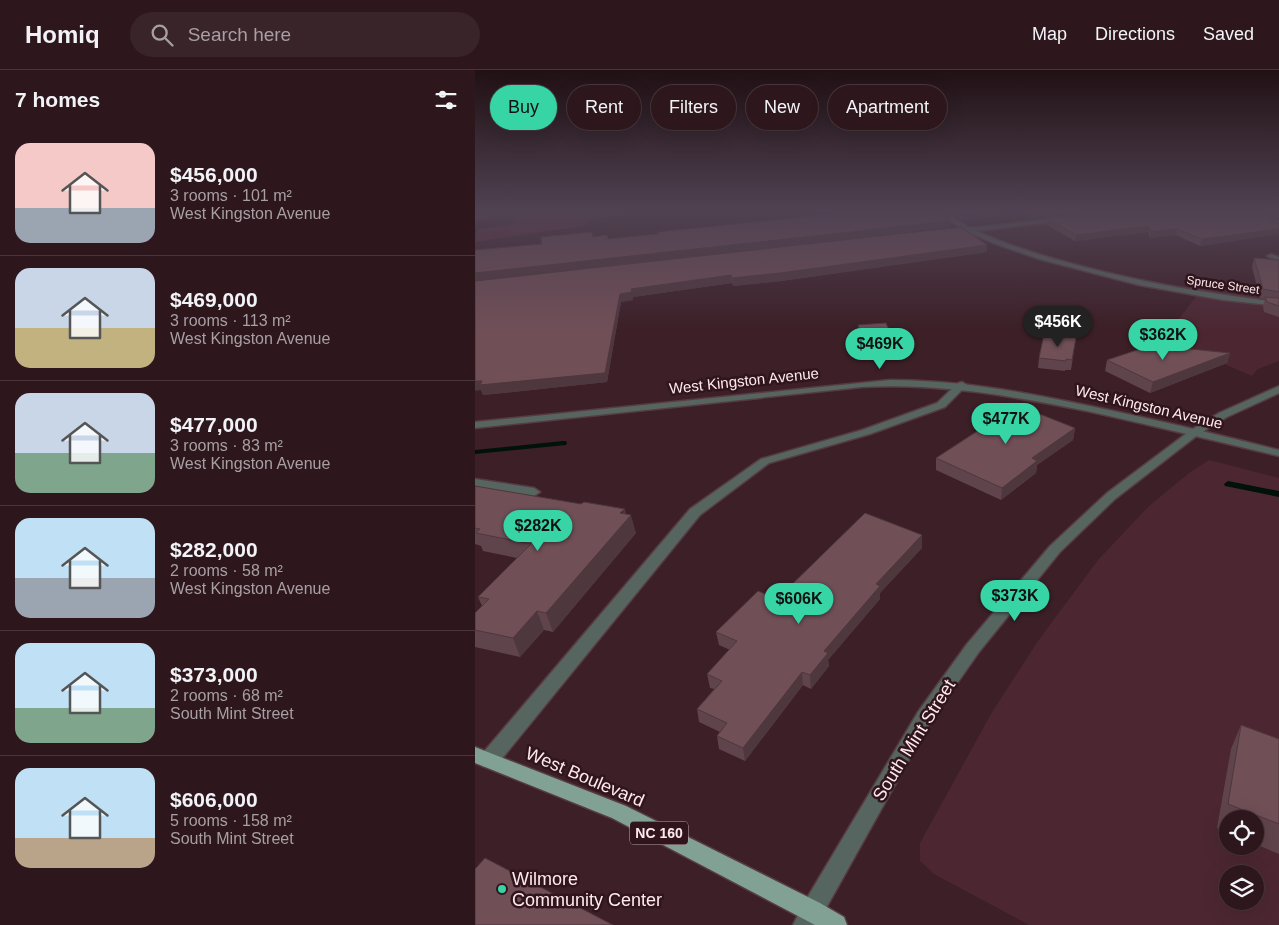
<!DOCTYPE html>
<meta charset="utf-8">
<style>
body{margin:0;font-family:Helvetica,sans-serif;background:#39242a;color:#f1f3f6;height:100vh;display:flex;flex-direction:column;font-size:19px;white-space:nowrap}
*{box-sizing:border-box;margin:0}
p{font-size:16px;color:#a79fa4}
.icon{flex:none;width:28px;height:28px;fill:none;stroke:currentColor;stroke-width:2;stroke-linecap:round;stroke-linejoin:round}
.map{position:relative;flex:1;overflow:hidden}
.drawer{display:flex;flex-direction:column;background:#2d171d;width:475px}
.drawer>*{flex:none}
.banner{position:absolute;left:15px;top:15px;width:475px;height:45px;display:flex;gap:10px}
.buttons{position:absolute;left:744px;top:740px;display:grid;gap:10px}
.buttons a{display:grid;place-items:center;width:45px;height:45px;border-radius:50%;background:#2d171d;box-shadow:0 5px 20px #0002,0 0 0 1px #48363b;font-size:25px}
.price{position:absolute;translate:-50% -42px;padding:0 11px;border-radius:18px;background:#37d4a6;color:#111;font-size:16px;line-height:32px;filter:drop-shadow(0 1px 2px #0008)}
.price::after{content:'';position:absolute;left:50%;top:30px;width:15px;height:11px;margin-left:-8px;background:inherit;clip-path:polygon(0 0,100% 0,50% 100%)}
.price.on{background:#222;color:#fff}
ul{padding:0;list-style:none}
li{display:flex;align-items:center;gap:15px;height:125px;padding:0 15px}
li+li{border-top:1px solid #48363b}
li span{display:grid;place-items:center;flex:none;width:140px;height:100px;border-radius:15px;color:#555}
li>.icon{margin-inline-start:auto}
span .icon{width:60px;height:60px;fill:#fffc;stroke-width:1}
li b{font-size:21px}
h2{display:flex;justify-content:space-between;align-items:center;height:60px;padding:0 15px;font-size:21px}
.chip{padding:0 18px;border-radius:22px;background:#2d171d;box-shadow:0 5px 20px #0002,0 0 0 1px #48363b;font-size:18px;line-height:45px}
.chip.on{background:#37d4a6;color:#111}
header{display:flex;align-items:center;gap:30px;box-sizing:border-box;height:70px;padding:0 25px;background:#2d171d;border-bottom:1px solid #48363b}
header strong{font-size:24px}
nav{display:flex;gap:28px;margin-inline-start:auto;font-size:18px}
.search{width:350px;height:45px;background:#39242a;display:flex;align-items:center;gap:12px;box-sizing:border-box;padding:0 18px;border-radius:28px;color:#a79fa4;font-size:19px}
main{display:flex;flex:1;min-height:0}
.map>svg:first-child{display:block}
</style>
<header>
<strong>Homiq</strong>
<div class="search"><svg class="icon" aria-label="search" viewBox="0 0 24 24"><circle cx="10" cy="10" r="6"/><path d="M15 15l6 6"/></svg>Search here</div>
<nav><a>Map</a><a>Directions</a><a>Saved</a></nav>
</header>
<main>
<section class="drawer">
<h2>7 homes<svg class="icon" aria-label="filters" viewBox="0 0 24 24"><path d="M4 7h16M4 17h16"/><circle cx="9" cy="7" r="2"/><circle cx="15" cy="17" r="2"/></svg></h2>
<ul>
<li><span style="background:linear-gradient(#f6c9c9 65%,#9aa5b1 0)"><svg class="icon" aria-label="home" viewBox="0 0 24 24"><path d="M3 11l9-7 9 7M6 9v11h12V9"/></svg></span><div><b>$456,000</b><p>3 rooms · 101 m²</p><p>West Kingston Avenue</p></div></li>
<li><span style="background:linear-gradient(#c9d6e8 60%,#c2b280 0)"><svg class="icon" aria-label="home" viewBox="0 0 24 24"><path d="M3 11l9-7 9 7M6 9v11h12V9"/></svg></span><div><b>$469,000</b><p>3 rooms · 113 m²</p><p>West Kingston Avenue</p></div></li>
<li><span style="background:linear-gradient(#c9d6e8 60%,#7fa58c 0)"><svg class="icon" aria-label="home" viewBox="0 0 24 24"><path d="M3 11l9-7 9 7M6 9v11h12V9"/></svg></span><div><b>$477,000</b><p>3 rooms · 83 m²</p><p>West Kingston Avenue</p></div></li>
<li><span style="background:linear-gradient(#bfe0f5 60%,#9aa5b1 0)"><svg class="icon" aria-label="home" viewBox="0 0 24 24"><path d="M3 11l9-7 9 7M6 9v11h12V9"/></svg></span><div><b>$282,000</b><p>2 rooms · 58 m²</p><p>West Kingston Avenue</p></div></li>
<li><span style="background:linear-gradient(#bfe0f5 65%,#7fa58c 0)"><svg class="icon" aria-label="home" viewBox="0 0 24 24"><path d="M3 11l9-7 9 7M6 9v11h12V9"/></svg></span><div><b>$373,000</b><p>2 rooms · 68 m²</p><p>South Mint Street</p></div></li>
<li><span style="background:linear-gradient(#bfe0f5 70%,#b9a48a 0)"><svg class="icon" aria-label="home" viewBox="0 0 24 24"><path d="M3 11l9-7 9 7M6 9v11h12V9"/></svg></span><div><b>$606,000</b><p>5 rooms · 158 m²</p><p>South Mint Street</p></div></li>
</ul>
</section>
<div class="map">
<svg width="804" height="855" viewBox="0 0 804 855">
<rect width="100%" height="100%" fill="#3c1f27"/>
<path fill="#4c2732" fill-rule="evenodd" d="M727,219l77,11v61l-21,8 -6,7 -88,-38z
M734,390l70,18v447h-250l-95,-51 -14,-13v-18l71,-129 47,-73 60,-81 50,-53 41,-34zM752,749h28v27h-28zM752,804h28v27h-28z"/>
<path fill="#5e2a3a" d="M6,141h142v4l-31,4 -9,7 -108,16 3,-13 31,-4 6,-4 -11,-3 -29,3v-8z"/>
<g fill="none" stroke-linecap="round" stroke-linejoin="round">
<path fill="#00120a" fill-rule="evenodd" d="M88,371h3l1,2 -1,2 -91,9v-4z
M753,411l51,10v6l-54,-11 -1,-2z"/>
<defs>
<path id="service" d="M796,184l8,3v4l-10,-4 -2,-1z
M487,312l5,3 -22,22 -75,27 -101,29 -69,52 -204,251 -7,2 -7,-2 -2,-6 2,-6 208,-245 71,-50 101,-29 75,-27 21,-20z
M0,409l59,9 6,4 -6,4 -59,-9z"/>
<path id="minor" d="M460,141h7l28,17 93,-10 1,1 -3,2 -84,10c32,15 66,25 100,34 66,18 134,29 202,37v4l-56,-6 -84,-15 -100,-26 -46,-16 -25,-11 -21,1v-2l15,-2z
M766,141h9l29,9v4z
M415,310c68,0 133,12 200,26 63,13 126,28 189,44v6c-64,-15 -128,-31 -192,-45 -75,-15 -148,-28 -225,-24l-387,41v-6z
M337,830l8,3 3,8 -7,14h-23l11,-22z"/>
<path id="tertiary" d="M804,316v7l-52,24 -28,17 -84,65 -55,53 -81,100 -49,70 -110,197 -8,3 -8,-3 -3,-8 3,-8 114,-191 49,-68 83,-98 57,-53 84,-63 28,-17z"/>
<path id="primary" d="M0,677l151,59 194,97 24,14 3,8h-32l-203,-107 -137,-55z"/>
</defs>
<use href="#service" stroke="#573b43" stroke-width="3"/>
<use href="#minor" stroke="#573b43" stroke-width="3"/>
<use href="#tertiary" stroke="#573b43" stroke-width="3"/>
<use href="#primary" stroke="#573b43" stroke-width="3"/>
<use href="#service" fill="#56655f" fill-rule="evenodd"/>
<use href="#minor" fill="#56655f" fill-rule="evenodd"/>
<use href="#tertiary" fill="#56655f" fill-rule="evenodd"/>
<use href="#primary" fill="#81a194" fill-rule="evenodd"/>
</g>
<path fill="#60444b" d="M471,141h49v6l-33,3z
M547,141h76l-64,7z
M782,141h22v7z
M571,148h229l-1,4 5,2v10l-79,12 -24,-11 -26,3 -2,-6 -73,9 -30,-17z
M474,149l2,2v6l-357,41 393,-16 -206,29 -48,5 -1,-3 -99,14v3l-12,2 -14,80 -124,13 -2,-5 112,-153 15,2 50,-5 -1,-2z
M779,188l25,2v57l-15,-5 -1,-6 2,-7 -5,-1 -8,-31z
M383,255l38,20v10l-29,2 -8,-22z
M601,267l-5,33h-6v1l-27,-3 1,-10z
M755,283l-3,10 -77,30 -45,-22 2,-11z
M509,350l91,8 -2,12 -36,25 -1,8 -35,27 -65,-30v-12l47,-31z
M0,416l151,28 10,19 -83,99 -9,-2 -24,27 -45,-10v-34l7,-7 -4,-9 39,-39 -34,-7 -2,-5 -6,-2z
M447,478l-42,45v6l-52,61 1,6 -18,23 -8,-4 -58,76 -26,-12 -2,-13 3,-4 -21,-10 -2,-13 17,-20 -4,-1 -3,-14 23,-24 -11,-5 -3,-13 61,-33z
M766,655l38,14v115l-24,-10v-25h-28v14l-10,-5 14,-79z"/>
<path fill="#4e373d" d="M513,141h7v6l-33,3v-6z
M570,141h53l-64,7 1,-6z
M474,145v6h2v6l-476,54v-8z
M674,156l-1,6 -73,9 1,-6z
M702,159l-1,6 -26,3 1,-6z
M804,159v5l-79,12 2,-7z
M512,175v7l-206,29 -48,5 -1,-8z
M256,205l1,8 -99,14v3l-12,2 -14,80 -124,13 -2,-5 -6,1v-10l145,-87 11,-5z
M755,283l-3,10 -77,30 3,-11z
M600,358l-2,12 -36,25 -1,8 -35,27 1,-12 30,-30z
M150,439l2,11 4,-5 5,18 -83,99 -7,-19z
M447,465v13l-42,45v6l-52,61 1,6 -18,23 -1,-14 14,-24 52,-67z
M62,541l7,19 -24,27 -7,-19z
M327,602l1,13 -58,76 -2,-13z"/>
<path fill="#704f57" stroke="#4e373d" d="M387,141h80l7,4 -5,1 7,5 -476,52v-23l67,-6 -1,-7 51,-5 1,5 14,-2 1,4 50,-5 -1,-2z
M483,141h30l-26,3z
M630,141h149l21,7 -7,1 11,5v5l-77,10 -25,-10 -26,3 -2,-6 -73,9 -30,-17z
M486,157l26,18 -207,28 -48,5 -1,-3 -100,14 1,3 -12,2 -15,79 -125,12 2,-4h-7v-100z
M779,188l25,2v32l-16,-3z
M790,227l14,1v8l-12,-4z
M411,253l10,22 -29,2 -9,-22z
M569,264l32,3 -4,23 -6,-1v2l-27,-3z
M677,275l78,8 -77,29 -46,-22z
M537,333l63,25 -43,30 5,3 -35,27 -66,-30 54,-35 -6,-3z
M0,416l106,18 3,-2 41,7 -5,4 11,2 -85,98 -9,-2 -24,27 -38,-8v-17l14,-14 -11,-2 53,-53 -55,-11 4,-4 -5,-1z
M390,443l57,22 -46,49 4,2 -56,65 4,2 -18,22 -8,-3 -59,76 -26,-12 10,-13 -30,-14 25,-28 -15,-7 30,-33 -21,-9 42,-41 19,8z
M766,655l38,14v85l-51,-20z
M10,788l128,67h-138v-56z"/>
<linearGradient id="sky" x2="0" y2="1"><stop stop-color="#211115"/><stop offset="0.54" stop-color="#504252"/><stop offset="1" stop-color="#504252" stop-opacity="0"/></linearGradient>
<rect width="804" height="261" fill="url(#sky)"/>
<circle fill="#37d4a6" stroke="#31151d" stroke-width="2" cx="27" cy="819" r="5"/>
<g text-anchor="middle" stroke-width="5" stroke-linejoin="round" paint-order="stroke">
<g font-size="12" fill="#feeaee" stroke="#31151d">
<text transform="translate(748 215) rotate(8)" y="4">Spruce Street</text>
</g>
<rect fill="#31151d" stroke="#c0aaaf" stroke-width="1" x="155" y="751.5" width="58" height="23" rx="4"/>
<g font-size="14" font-weight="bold" fill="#feeaee">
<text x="184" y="768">NC 160</text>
</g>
<g font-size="15" fill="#feeaee" stroke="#31151d">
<text transform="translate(269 311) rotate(-6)" y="5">West Kingston Avenue</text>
<text transform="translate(674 337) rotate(13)" y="5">West Kingston Avenue</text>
</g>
<g font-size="18" fill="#feeaee" stroke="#31151d">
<text transform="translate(439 670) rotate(-58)" y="6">South Mint Street</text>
<text transform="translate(110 707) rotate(23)" y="6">West Boulevard</text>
</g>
<g font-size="18" fill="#feeaee" stroke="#31151d" text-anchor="start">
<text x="37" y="815">Wilmore<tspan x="37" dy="21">Community Center</tspan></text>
</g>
</g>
</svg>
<div class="buttons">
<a><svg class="icon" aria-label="locate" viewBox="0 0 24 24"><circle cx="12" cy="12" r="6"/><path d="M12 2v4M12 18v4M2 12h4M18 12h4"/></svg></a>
<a><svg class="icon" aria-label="layers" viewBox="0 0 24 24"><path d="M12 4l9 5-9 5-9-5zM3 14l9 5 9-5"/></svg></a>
</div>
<b class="price on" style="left:583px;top:278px">$456K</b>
<b class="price" style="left:688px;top:291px">$362K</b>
<b class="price" style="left:405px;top:300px">$469K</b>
<b class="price" style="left:531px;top:375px">$477K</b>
<b class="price" style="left:63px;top:482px">$282K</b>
<b class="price" style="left:540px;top:552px">$373K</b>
<b class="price" style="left:324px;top:555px">$606K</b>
<div class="banner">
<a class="chip on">Buy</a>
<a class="chip">Rent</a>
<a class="chip">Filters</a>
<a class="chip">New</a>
<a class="chip">Apartment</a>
</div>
</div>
</main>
